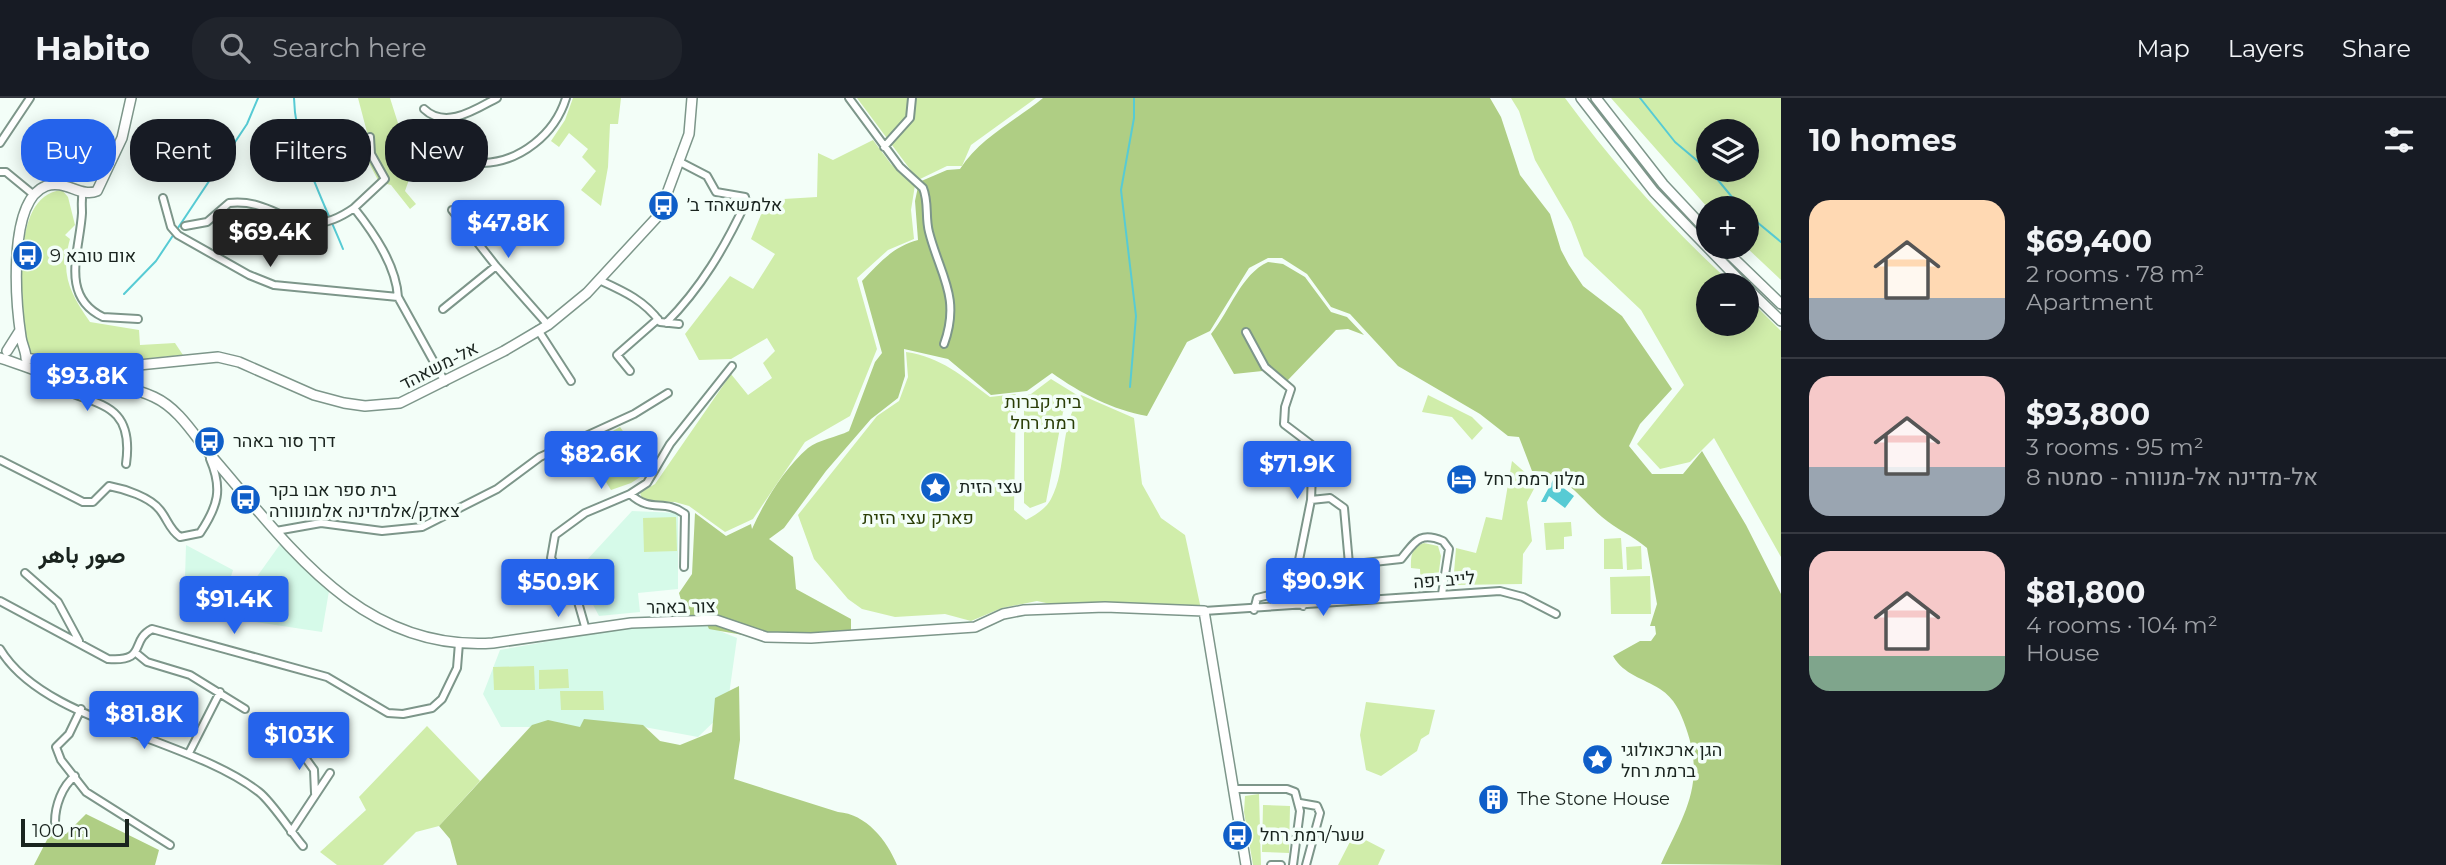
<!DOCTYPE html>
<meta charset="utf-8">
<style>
body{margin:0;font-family:Montserrat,Vazirmatn,Heebo,sans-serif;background:#20242c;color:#f1f3f6;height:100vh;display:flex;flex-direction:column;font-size:26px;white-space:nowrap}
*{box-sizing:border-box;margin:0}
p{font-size:23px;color:#9ea1a6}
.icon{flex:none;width:38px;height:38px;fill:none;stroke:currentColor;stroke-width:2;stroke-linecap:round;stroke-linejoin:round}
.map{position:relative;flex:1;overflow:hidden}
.drawer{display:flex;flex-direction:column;background:#171b24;width:665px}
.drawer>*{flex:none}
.hud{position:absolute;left:21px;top:21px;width:665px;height:63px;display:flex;gap:14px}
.fabs{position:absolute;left:1696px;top:21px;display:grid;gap:14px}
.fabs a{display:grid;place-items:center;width:63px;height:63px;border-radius:50%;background:#171b24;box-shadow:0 4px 18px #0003;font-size:35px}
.scale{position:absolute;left:21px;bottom:18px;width:108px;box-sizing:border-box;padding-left:7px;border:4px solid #1a241f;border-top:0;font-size:19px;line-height:24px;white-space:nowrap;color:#1a241f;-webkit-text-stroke:5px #f3fef8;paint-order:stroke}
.price{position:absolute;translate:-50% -60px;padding:0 16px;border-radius:7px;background:#2563eb;color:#fff;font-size:23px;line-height:46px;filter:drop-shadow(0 2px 4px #0008)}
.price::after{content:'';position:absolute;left:50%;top:42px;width:21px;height:16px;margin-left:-10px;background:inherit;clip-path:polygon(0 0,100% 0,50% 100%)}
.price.selected{background:#222;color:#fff}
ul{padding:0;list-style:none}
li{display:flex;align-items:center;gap:21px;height:175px;padding:0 28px}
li+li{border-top:2px solid #363941}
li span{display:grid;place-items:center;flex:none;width:196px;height:140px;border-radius:21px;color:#555}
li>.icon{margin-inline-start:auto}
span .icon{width:84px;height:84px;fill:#fffc;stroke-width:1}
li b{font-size:30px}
h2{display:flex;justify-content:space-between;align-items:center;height:84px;padding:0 28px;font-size:30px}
.pill{padding:0 24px;border-radius:28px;background:#171b24;box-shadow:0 4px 18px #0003;font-size:24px;line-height:63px}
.pill.selected{background:#2563eb;color:#fff}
header{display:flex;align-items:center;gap:42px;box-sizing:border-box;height:98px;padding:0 35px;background:#171b24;border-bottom:2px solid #363941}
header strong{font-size:33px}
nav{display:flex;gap:38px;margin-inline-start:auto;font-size:24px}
.search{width:490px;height:63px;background:#20242c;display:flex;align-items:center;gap:18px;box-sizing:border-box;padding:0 24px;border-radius:28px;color:#9ea1a6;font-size:26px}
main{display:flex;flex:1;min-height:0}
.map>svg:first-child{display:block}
</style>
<header>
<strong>Habito</strong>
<div class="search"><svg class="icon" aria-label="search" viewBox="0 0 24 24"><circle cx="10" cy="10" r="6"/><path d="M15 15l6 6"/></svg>Search here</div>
<nav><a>Map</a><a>Layers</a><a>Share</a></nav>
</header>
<main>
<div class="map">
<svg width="1781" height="767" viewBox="0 0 1781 767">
<rect width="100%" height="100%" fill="#f3fef8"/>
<path fill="#d6fae9" d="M632,413l46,2v76l-40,4 2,19 -41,4 -16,-30 -7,-2 -3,-9z
M281,445l48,48 -7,41 -138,-21 2,-66 47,25 -5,16 18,6z
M700,525l37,15 -10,71 -29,28 -54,-10h-143l-18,-33 17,-44 119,-21z"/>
<path fill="#d0edaa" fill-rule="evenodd" d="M358,0h32l14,44 11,21 -10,28 11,13 -6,5 -19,-24 -12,-3 -10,-19 4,-8z
M573,0h48l-3,26h-8l-2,43 -7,39 -20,-16 15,-19 -14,-14 6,-8 -19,-16 -10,14 -8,-6 14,-21z
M857,0h179l-65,47 -9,21h-15l-29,14z
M1511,0h54c50,68 106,130 168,187h-25v39h38l1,-27 34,34v226l-67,-119 -24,24 -30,7 -23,-25 47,-59 -43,-75 -57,-54 -13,-34 -36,-62 -16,-49z
M1611,0h170v182l-35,-33v-39h-38zM1708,33h38v39h-38z
M873,42l18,24 24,21 -4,25 3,29 -26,11 -31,28 20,71 -27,67 -45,26 -52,77 -28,13 -36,-26 -14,-4 -32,-1 -3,-8 15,-9 76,-110 17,21 24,-17 -9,-15 12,-12 -8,-13 -36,21 -32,1 -14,-26 45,-58 23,13 22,-35 -24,-15 16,-39 50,-3 1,-44 15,7z
M62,92l6,7 7,28 -10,10 5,4c-10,36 0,54 20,83l49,8 1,15 35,-2 8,12 -110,10 -43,-12 -5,-10c-1,-37 -18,-148 37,-153z
M906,254c35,5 56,24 84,45l26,-3 -2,116 12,10c9,-5 20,-11 25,-21 17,-32 7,-70 30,-104l53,23 8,66 19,34 24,17 16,74 -137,-2 -27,-6 -35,7 -31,13 -26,-7 -50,3 -33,-8 -14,-10 -34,-40 -16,-44 79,-99 22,-15 9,-24z
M1051,281l26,16 -14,17 -17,90 -16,6 -6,-5v-107l7,-2z
M1428,297l44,22 11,11 -11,12 -20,-23 -30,-5z
M620,329l31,43 -20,13 -20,7 -27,-43z
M1512,363l25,22 -10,19 5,39 -9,13 -1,30 -69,1 3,-37 20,5 10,-36 16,3z
M676,419l1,34 -33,1 -1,-34z
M1571,424l1,14 -8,1v12l-18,1 -2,-27z
M1621,440l2,31h-19v-30z
M1424,445l14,3 3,10 -4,30 -16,2 -1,-19 -9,-1c0,-12 0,-21 13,-25z
M1641,448l1,23 -15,1 -1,-23z
M1650,478l1,38h-40l-1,-37z
M534,568l1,24h-41l-1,-23z
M568,571l1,19 -30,1v-19z
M560,593h43l1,19h-43z
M1366,604l69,8 -6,24 -8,5 -4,12 -36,25 -15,-6 -6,-35z
M427,628l53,55 -41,45 -23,6 -33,33h-46l-17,-13 46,-42 -7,-13z
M1259,696l2,71h-8l-9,-53 1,-16z
M1263,707l27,1 -1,47 -27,-1z
M1354,736l31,16 -7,15h-40z"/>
<path fill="#afce84" d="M1043,0h447l11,19 19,58 30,39 11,36 8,15 14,21 39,30 50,73 -32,35 -11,22 23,28h31l19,-23 44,74 35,69v271l-120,-1c23,-50 45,-80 25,-136 -6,-17 -11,-29 -26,-39 -17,-11 -36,-14 -47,-33l27,-15h11l5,-7 -1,-8h-5l7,-22 -10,-56c-14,-12 -31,-19 -45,-31 -21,-18 -40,-47 -70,-46l-13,-34 -11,-1 -28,-22 -82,-48 -48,-52 -19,-7 -24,-33 -25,-16h-14l-19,10 -39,63 -23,11 -40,74c-34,-6 -67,-23 -95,-43l-25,18 -36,4 -43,-36 -44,-10 1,27 -7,22 -27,21 -45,52 -42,57 -15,11 24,18 3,32 55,30v18l-80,3 -62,-11 -4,-9 -20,-6 -6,-21 13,-19 3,-61 31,23 25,-12 1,5c13,-29 33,-61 56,-81 10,-8 29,-11 41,-17l26,-69 7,-9 -20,-72c17,-18 32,-35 56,-41l-3,-39 4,-19 28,-12 13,-1c20,-31 55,-48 83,-71z
M1268,164l15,2 22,13 26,35 16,5 17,18 -16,-6 -12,1 -49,51 -15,-11 -38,4 -23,-40c19,-23 30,-60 57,-72z
M739,588l1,54 -6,39 104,33c28,2 49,28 59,53h-440l-7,-26 -11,-13 93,-101 16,-5 32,7 4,-8 59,6 17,16 20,4 32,-13 3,-34z
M86,716l73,36 -4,15h-121l16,-31h16z"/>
<path fill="#57cbd4" d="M1553,382l21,16 -9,12 -16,-12 -3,6h-5z"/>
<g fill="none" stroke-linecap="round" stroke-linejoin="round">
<path stroke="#57cbd4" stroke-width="2" d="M294,0c1,51 30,104 49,151
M1640,0l35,44 38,32 28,34
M1746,115l35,29
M124,196l32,-33 91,-137 11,-26
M1130,289l6,-71 -15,-126 13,-72v-20"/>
<defs>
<path id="street" d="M849,0l51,69 23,21c6,14 2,29 6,44 11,43 32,65 15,112
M424,11c22,21 52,0 73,-11
M0,45l30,-45
M884,49l26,-29 2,-20
M483,65c37,-1 72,-29 83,-65
M0,74h6l28,23
M83,93c-2,8 -1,14 -1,22 -2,37 -23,83 21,104l35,2
M163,100l8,29 7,8 71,40 25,10 124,12
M354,110l31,-29 -14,-25 -1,-17
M452,112l44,56 52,59
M185,128l22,-4 22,-19c52,-6 68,45 125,5 20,25 42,57 44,89l47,85
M599,182c24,11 45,20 61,42l19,2
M443,211l53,-43
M666,225c35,-35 59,-76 80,-121l-1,-5 -29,-5 -9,-16 -29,-15
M538,232l33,51
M1246,234l19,35 26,22 -6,18 -1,17 29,22 -2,54
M630,273l-13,-16 41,-36
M44,276c27,37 93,12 82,90
M0,362l83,42h10l16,-16c16,3 41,11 51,24 8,10 9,19 20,27l20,-4c18,-27 23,-44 10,-74
M630,396c22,20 33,4 55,20l-1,53
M276,433l45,-8 61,8 40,-4 75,-38 43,-32 94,-43 34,-21
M25,475l33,29 21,39
M0,503l108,58c40,3 21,-18 44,-30l175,48 61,36 15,1 29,-6 10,-9 15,-31 2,-25
M1303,508c8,-18 17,-32 34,-40l64,-7c14,-17 18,-28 42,-18l6,8 -7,45
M1254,512l3,-12 33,-8 5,-10 16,-80 19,-2 14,10 5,56
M1204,513l296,-20 23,6 33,17
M586,532l-8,-28 -27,-44 4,-23 30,-22 45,-19 17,-11 23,-39 62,-78
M0,551c44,74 190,89 259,143 13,10 32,40 44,54
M136,555l11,9 43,13 55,34
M81,611l-12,25 -13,13 5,13 25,32 84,53
M296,647l18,25 1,23
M189,655l31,-61
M1235,691h52l8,3 5,19 -7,54
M1300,705l17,3 3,7 -14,52
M55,724c0,-16 7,-36 20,-46
M291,734l39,-59
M1271,767h10"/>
<path id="secondary" d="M1581,0l73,94 90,93
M1596,0l67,86 45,48
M1722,149l59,57
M1746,189l35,34
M7,253l12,-19
M0,260c18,5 36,14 55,18 31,6 70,7 99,21 26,12 41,40 59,61 76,88 148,194 280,185l138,-20 85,-3 50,17 45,1 164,-11 28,-13 21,-4 81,-3 99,4 42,254
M26,260l63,12 129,-13 21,5 75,33 30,8 21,3 35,-3 104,-52 44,-26 39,-32 72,-78 30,-81 3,-36
M26,260c0,-7 -4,-13 -5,-21 -5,-33 -14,-136 25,-151 19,-7 35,12 51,5l25,-53 9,-40"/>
</defs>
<use href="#street" stroke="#7d968a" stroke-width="10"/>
<use href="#secondary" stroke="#7d968a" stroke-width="12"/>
<use href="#street" stroke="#fff" stroke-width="6"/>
<use href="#secondary" stroke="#fff" stroke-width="9"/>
</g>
<defs>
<symbol id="bus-disc" viewBox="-11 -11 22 22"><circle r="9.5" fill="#0f5ec8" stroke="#f3fef8"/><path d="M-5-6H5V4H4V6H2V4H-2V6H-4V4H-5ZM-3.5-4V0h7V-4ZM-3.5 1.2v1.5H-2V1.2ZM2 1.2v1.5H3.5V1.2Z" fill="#fff"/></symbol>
<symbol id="hotel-disc" viewBox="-11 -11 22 22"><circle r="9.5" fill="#0f5ec8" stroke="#f3fef8"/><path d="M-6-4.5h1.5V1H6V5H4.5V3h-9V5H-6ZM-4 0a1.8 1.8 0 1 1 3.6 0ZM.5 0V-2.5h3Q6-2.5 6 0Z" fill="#fff"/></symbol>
<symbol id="sight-disc" viewBox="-11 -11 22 22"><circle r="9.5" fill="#0f5ec8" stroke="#f3fef8"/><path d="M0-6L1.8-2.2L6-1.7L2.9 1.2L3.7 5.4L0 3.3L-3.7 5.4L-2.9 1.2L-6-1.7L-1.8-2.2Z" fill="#fff"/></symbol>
<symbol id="building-disc" viewBox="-11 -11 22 22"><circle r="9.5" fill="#0f5ec8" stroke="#f3fef8"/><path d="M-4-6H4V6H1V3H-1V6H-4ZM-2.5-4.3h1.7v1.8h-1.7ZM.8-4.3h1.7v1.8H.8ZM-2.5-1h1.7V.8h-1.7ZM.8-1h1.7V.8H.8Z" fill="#fff"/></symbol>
</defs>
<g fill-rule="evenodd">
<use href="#bus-disc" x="646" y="90" width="35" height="35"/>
<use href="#bus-disc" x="10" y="140" width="35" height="35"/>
<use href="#bus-disc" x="192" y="326" width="35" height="35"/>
<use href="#hotel-disc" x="1444" y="364" width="35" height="35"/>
<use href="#sight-disc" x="918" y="372" width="35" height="35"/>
<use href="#bus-disc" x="228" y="384" width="35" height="35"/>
<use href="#sight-disc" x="1580" y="644" width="35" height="35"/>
<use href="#building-disc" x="1476" y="684" width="35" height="35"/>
<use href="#bus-disc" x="1220" y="720" width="35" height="35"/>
</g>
<g text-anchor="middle" stroke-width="7" stroke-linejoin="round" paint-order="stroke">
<g font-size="18" fill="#1a241f" stroke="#f3fef8" text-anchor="start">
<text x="687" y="113">אלמשאהד ב׳</text>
<text x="50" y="164">אום טובא 9</text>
<text x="233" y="349">דרך סור באהר</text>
<text x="1484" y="387">מלון רמת רחל</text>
<text x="959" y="395">עצי הזית</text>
<text x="269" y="398">בית ספר אבו בקר<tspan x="269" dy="21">צאדק/אלמדינה אלמונוורה</tspan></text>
<text x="1621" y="658">הגן ארכאולוגי<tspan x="1621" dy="21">ברמת רחל</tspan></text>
<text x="1517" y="707">The Stone House</text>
<text x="1260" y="743">שער/רמת רחל</text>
</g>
<g font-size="18" fill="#1a241f" stroke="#f3fef8">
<text transform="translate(439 268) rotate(-27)" y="6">אל-משאהד</text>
<text transform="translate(1444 482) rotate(-4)" y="6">לייב יפה</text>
<text transform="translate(681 509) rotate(-1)" y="6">צור באהר</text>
</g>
<g font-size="18" fill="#2a3d06" stroke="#f3fef8">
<text x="1043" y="310">בית קברות<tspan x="1043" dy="21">רמת רחל</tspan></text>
<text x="918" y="426">פארק עצי הזית</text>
</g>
<g font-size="24" font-weight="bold" fill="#1a241f" stroke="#f3fef8">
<text x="82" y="465">صور باهر</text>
</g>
</g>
</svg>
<div class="fabs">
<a><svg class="icon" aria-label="layers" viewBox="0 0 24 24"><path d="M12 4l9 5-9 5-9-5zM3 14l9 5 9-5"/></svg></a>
<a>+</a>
<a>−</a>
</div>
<div class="scale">100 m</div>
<b class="price" style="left:508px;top:162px">$47.8K</b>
<b class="price selected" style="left:270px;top:171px">$69.4K</b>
<b class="price" style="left:87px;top:315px">$93.8K</b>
<b class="price" style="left:601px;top:393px">$82.6K</b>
<b class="price" style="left:1297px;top:403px">$71.9K</b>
<b class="price" style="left:1323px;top:520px">$90.9K</b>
<b class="price" style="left:558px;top:521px">$50.9K</b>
<b class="price" style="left:234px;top:538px">$91.4K</b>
<b class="price" style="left:144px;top:653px">$81.8K</b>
<b class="price" style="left:299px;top:674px">$103K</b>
<div class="hud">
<a class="pill selected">Buy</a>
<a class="pill">Rent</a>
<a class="pill">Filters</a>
<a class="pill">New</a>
</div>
</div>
<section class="drawer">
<h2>10 homes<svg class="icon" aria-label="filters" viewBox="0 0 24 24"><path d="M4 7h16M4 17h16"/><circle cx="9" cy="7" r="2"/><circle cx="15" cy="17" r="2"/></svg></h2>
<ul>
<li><span style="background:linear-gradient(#ffd9b3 70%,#9aa5b1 0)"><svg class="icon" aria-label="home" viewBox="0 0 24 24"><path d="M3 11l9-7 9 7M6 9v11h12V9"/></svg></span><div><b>$69,400</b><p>2 rooms · 78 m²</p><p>Apartment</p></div></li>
<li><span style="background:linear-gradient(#f6c9c9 65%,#9aa5b1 0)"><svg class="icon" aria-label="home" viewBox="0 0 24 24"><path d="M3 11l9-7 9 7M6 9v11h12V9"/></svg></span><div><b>$93,800</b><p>3 rooms · 95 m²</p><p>אל-מדינה אל-מנוורה - סמטה 8</p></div></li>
<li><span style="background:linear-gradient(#f6c9c9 75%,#7fa58c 0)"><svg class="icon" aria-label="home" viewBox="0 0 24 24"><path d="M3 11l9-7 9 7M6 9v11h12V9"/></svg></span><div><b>$81,800</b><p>4 rooms · 104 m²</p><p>House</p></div></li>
</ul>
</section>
</main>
